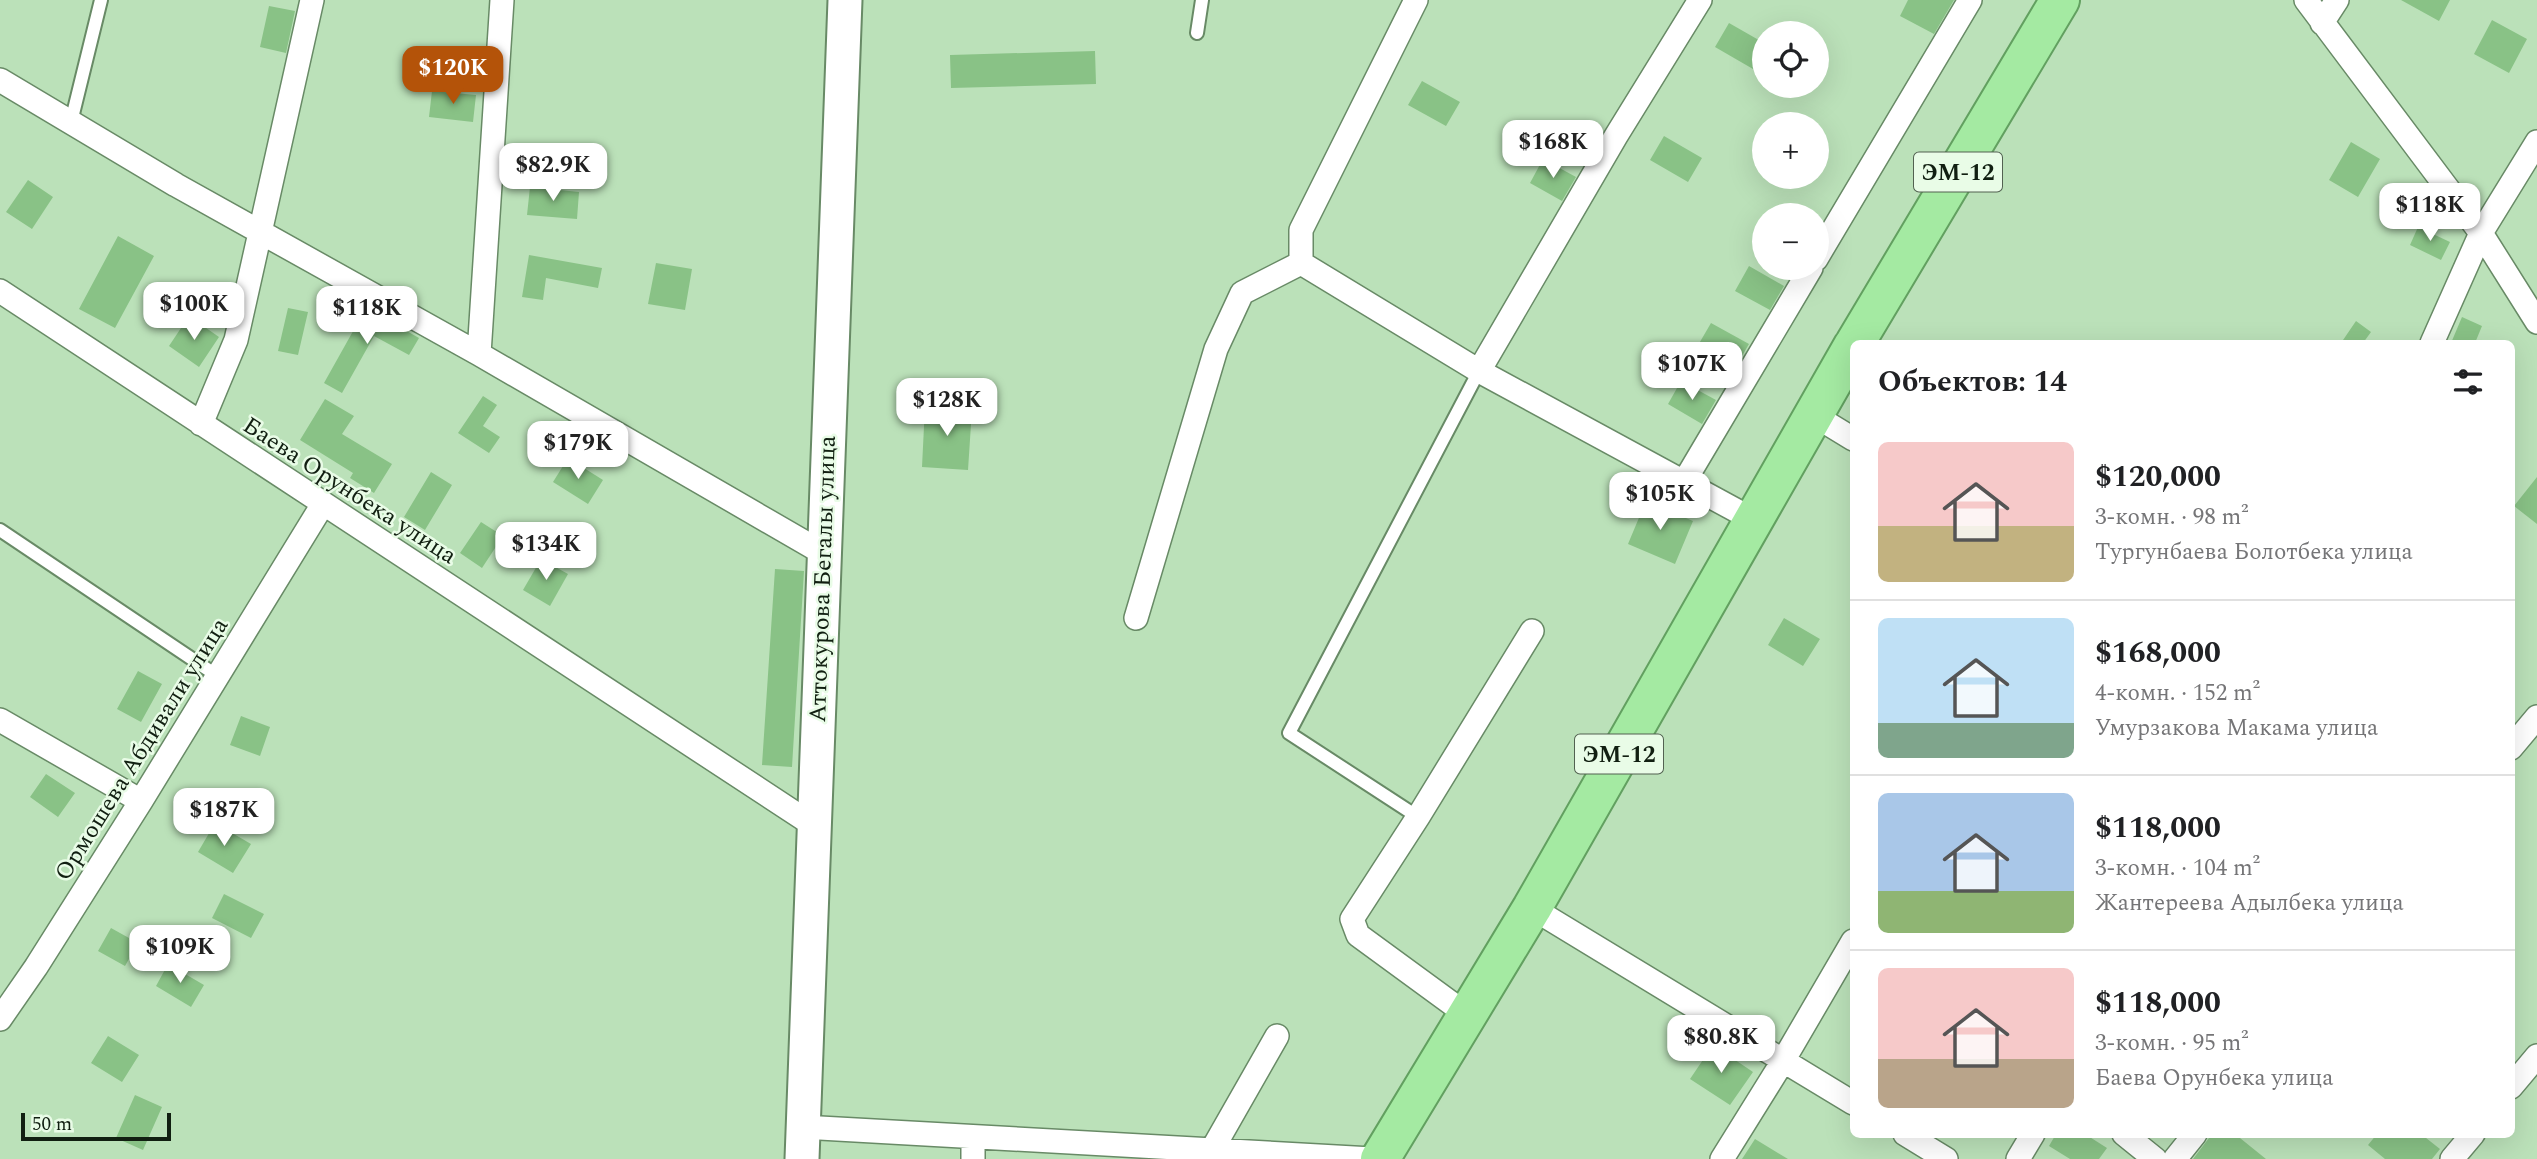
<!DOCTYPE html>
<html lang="ru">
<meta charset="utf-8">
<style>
body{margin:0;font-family:Spectral,serif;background:#f2f2f2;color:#202124;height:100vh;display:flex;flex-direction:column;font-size:26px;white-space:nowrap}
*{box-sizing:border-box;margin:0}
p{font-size:23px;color:#757577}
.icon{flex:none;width:38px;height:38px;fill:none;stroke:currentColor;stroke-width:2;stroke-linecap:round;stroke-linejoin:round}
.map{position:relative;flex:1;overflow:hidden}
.details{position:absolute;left:1850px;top:340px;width:665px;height:798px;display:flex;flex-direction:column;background:#fff;border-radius:10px;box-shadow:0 7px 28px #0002}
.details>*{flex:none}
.tools{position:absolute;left:1752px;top:21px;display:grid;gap:14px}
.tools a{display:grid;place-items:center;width:77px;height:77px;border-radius:50%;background:#fff;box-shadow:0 7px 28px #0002;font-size:35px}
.scale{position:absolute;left:21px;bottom:18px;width:150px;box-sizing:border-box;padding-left:7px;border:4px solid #111f11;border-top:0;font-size:19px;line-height:24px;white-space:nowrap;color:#111f11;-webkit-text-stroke:5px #e9fce7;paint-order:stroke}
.price{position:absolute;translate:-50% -60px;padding:0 16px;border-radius:14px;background:#fff;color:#222;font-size:23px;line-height:46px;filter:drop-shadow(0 2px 4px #0008)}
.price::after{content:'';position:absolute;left:50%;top:42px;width:21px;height:16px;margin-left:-10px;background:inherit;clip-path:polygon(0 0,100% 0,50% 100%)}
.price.on{background:#b45309;color:#fff}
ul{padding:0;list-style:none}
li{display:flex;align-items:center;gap:21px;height:175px;padding:0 28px}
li+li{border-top:2px solid #e0e0e0}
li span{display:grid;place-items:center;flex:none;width:196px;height:140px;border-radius:10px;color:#555}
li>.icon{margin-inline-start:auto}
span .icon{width:84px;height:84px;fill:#fffc;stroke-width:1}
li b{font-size:30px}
h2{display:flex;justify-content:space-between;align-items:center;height:84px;padding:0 28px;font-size:30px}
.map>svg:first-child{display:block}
</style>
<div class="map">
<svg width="2537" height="1159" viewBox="0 0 2537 1159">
<rect width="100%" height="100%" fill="#bbe1b9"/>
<path fill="#89c286" d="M1908,0h46l-20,34 -34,-18z
M2401,0h49l-11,21z
M269,6l26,5 -9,42 -26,-6z
M2492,20l35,19 -18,34 -35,-19z
M1729,23l35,20v7l-11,19 -38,-22z
M1095,51l1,33 -145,4 -1,-33z
M1422,81l38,21 -14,24 -38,-21z
M432,91l44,4 -3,27 -44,-5z
M1664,136l38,22 -14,24 -38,-22z
M2351,142l29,17 -22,38 -29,-17z
M1543,159l33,18 -14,24 -32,-18z
M28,180l25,17 -21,32 -26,-17z
M530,187l49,5 -2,27 -50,-4z
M2418,227l32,15 -9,18 -31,-15z
M118,236l36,20 -39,72 -36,-19z
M529,255l73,13 -4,20 -52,-10 -3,22 -21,-3z
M656,263l36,6 -7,41 -37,-6z
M1749,266l35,20 -14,24 -35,-19z
M288,308l20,4 -10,43 -20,-4z
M366,308l53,30 -10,17 -35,-19 -32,57 -18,-10z
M189,316l30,21 -20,30 -30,-21z
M2462,317l20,9 -7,17h-24z
M2356,321l15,11 -8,11h-22z
M1711,323l38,21 -14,24 -38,-21z
M1681,381l35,19 -14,24 -34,-20z
M483,396l14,9 -14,21 17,11 -11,16 -31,-20z
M325,399l29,17 -12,18 50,30 -18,29 -24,-15 3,-5 -53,-33z
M925,406l47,3 -4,61 -46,-3z
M568,458l35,22 -15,24 -35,-22z
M431,472l21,13 -27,45 -21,-13z
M2537,477v47l-23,-18z
M1646,501l47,20 -18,43 -47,-20z
M481,522l22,14 -21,32 -22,-15z
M541,559l27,15 -18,32 -27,-16z
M775,569l29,2 -12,196 -30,-2z
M1784,618l36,21 -17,27 -35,-21z
M138,671l24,13 -21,38 -24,-13z
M241,716l29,11 -10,29 -30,-11z
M46,774l29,19 -17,24 -28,-20z
M215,823l36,21 -18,29 -35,-21z
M224,894l40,20 -13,24 -39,-20z
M111,928l27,15 -13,23 -27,-15z
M168,964l36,21 -13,22 -35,-21z
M108,1036l31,19 -17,27 -31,-19z
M1713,1045l40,27 -23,33 -40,-26z
M135,1095l27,12 -19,43 -27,-12z
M2056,1134h29l22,14 -8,11h-29l-21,-13z
M2212,1134h23l31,25h-73z
M2377,1134h44l19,15 -8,10h-47l-17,-14z
M1755,1139l33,20h-46z"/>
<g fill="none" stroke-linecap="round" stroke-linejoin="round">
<defs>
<path id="service" d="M1197,33l5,-33
M71,122l30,-122
M0,530l216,145
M1418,817l-129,-84 190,-362"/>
<path id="minor" d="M2306,0l175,233 56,89
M2322,23l15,-23
M0,80l176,105 303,169 344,199
M1816,259l154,-259
M1301,263v-33l115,-230
M0,291l813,534
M2432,343l49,-110 56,-91
M479,354l23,-354
M1479,371l137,-235 84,-136
M1812,414l41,25
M201,424l35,-84 76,-340
M1684,482l127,-214
M1136,618l80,-269 26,-56 59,-30 178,108 273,148
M0,720l141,81
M2511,748l26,-31
M1532,908l321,195
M1466,1014l-108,-79 -6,-16 66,-102 114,-186
M0,1019l36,-52 105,-166 182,-297
M2511,1087l26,-31
M802,1127l570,32
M1905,1134l41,25
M2124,1134l31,25
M1212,1150l65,-114
M973,1159v-22
M1722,1159l61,-98 70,-120
M2018,1159l15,-25
M2175,1159l20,-25
M2452,1159l21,-25"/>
<path id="secondary" d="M802,1159l43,-1159"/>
<path id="trunk" d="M1855,343l205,-343
M1380,1159l152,-251 321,-562"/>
</defs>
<use href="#service" stroke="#688a66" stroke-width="16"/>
<use href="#minor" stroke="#688a66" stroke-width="26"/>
<use href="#secondary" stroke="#688a66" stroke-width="37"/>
<use href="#trunk" stroke="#62a060" stroke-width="42"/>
<use href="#service" stroke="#fff" stroke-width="12"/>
<use href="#minor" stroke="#fff" stroke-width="23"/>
<use href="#secondary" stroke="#fff" stroke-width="33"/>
<use href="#trunk" stroke="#a4eaa2" stroke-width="38"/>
</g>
<g text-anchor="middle" stroke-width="5" stroke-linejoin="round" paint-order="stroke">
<g fill="#e9fce7" stroke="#526151" stroke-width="2">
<rect x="1914" y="152.5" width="88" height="39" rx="5"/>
<rect x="1575" y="734.5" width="88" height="39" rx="5"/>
</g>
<g font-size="23" font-weight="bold" fill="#111f11">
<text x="1958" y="180">ЭМ-12</text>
<text x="1619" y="762">ЭМ-12</text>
</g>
<g font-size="24" fill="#111f11" stroke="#e9fce7">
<text transform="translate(350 490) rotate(33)" y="8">Баева Орунбека улица</text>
<text transform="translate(822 579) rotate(-88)" y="8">Аттокурова Бегалы улица</text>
<text transform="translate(141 749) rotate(-58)" y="8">Ормошева Абдивали улица</text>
</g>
</g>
</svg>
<div class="tools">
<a><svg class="icon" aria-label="locate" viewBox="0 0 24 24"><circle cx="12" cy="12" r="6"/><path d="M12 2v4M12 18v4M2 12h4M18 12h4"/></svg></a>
<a>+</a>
<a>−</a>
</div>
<div class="scale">50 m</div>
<b class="price on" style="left:453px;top:106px">$120K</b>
<b class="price" style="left:1553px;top:180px">$168K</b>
<b class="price" style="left:553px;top:203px">$82.9K</b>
<b class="price" style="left:2430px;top:243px">$118K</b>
<b class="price" style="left:194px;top:342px">$100K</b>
<b class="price" style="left:367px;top:346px">$118K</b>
<b class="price" style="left:1692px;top:402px">$107K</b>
<b class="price" style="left:947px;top:438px">$128K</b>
<b class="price" style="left:578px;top:481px">$179K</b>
<b class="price" style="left:1660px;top:532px">$105K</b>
<b class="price" style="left:546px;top:582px">$134K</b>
<b class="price" style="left:224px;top:848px">$187K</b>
<b class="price" style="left:180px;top:985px">$109K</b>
<b class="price" style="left:1721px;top:1075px">$80.8K</b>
<section class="details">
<h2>Объектов: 14<svg class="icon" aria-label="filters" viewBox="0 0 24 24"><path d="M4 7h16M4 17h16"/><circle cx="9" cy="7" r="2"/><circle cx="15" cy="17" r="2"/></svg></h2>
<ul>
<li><span style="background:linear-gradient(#f6c9c9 60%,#c2b280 0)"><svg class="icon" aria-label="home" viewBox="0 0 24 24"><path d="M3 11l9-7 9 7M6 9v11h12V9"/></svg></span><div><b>$120,000</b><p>3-комн. · 98 m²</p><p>Тургунбаева Болотбека улица</p></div></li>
<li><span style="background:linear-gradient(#bfe0f5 75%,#7fa58c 0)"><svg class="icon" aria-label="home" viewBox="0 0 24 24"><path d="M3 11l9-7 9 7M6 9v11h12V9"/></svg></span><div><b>$168,000</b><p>4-комн. · 152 m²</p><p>Умурзакова Макама улица</p></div></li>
<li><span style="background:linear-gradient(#a9c7e8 70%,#8fb573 0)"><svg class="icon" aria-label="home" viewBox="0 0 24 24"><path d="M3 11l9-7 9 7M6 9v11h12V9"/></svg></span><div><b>$118,000</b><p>3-комн. · 104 m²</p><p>Жантереева Адылбека улица</p></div></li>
<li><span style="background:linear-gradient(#f6c9c9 65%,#b9a48a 0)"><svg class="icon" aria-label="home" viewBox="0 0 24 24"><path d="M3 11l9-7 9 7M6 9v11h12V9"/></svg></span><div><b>$118,000</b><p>3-комн. · 95 m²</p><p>Баева Орунбека улица</p></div></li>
</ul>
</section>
</div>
